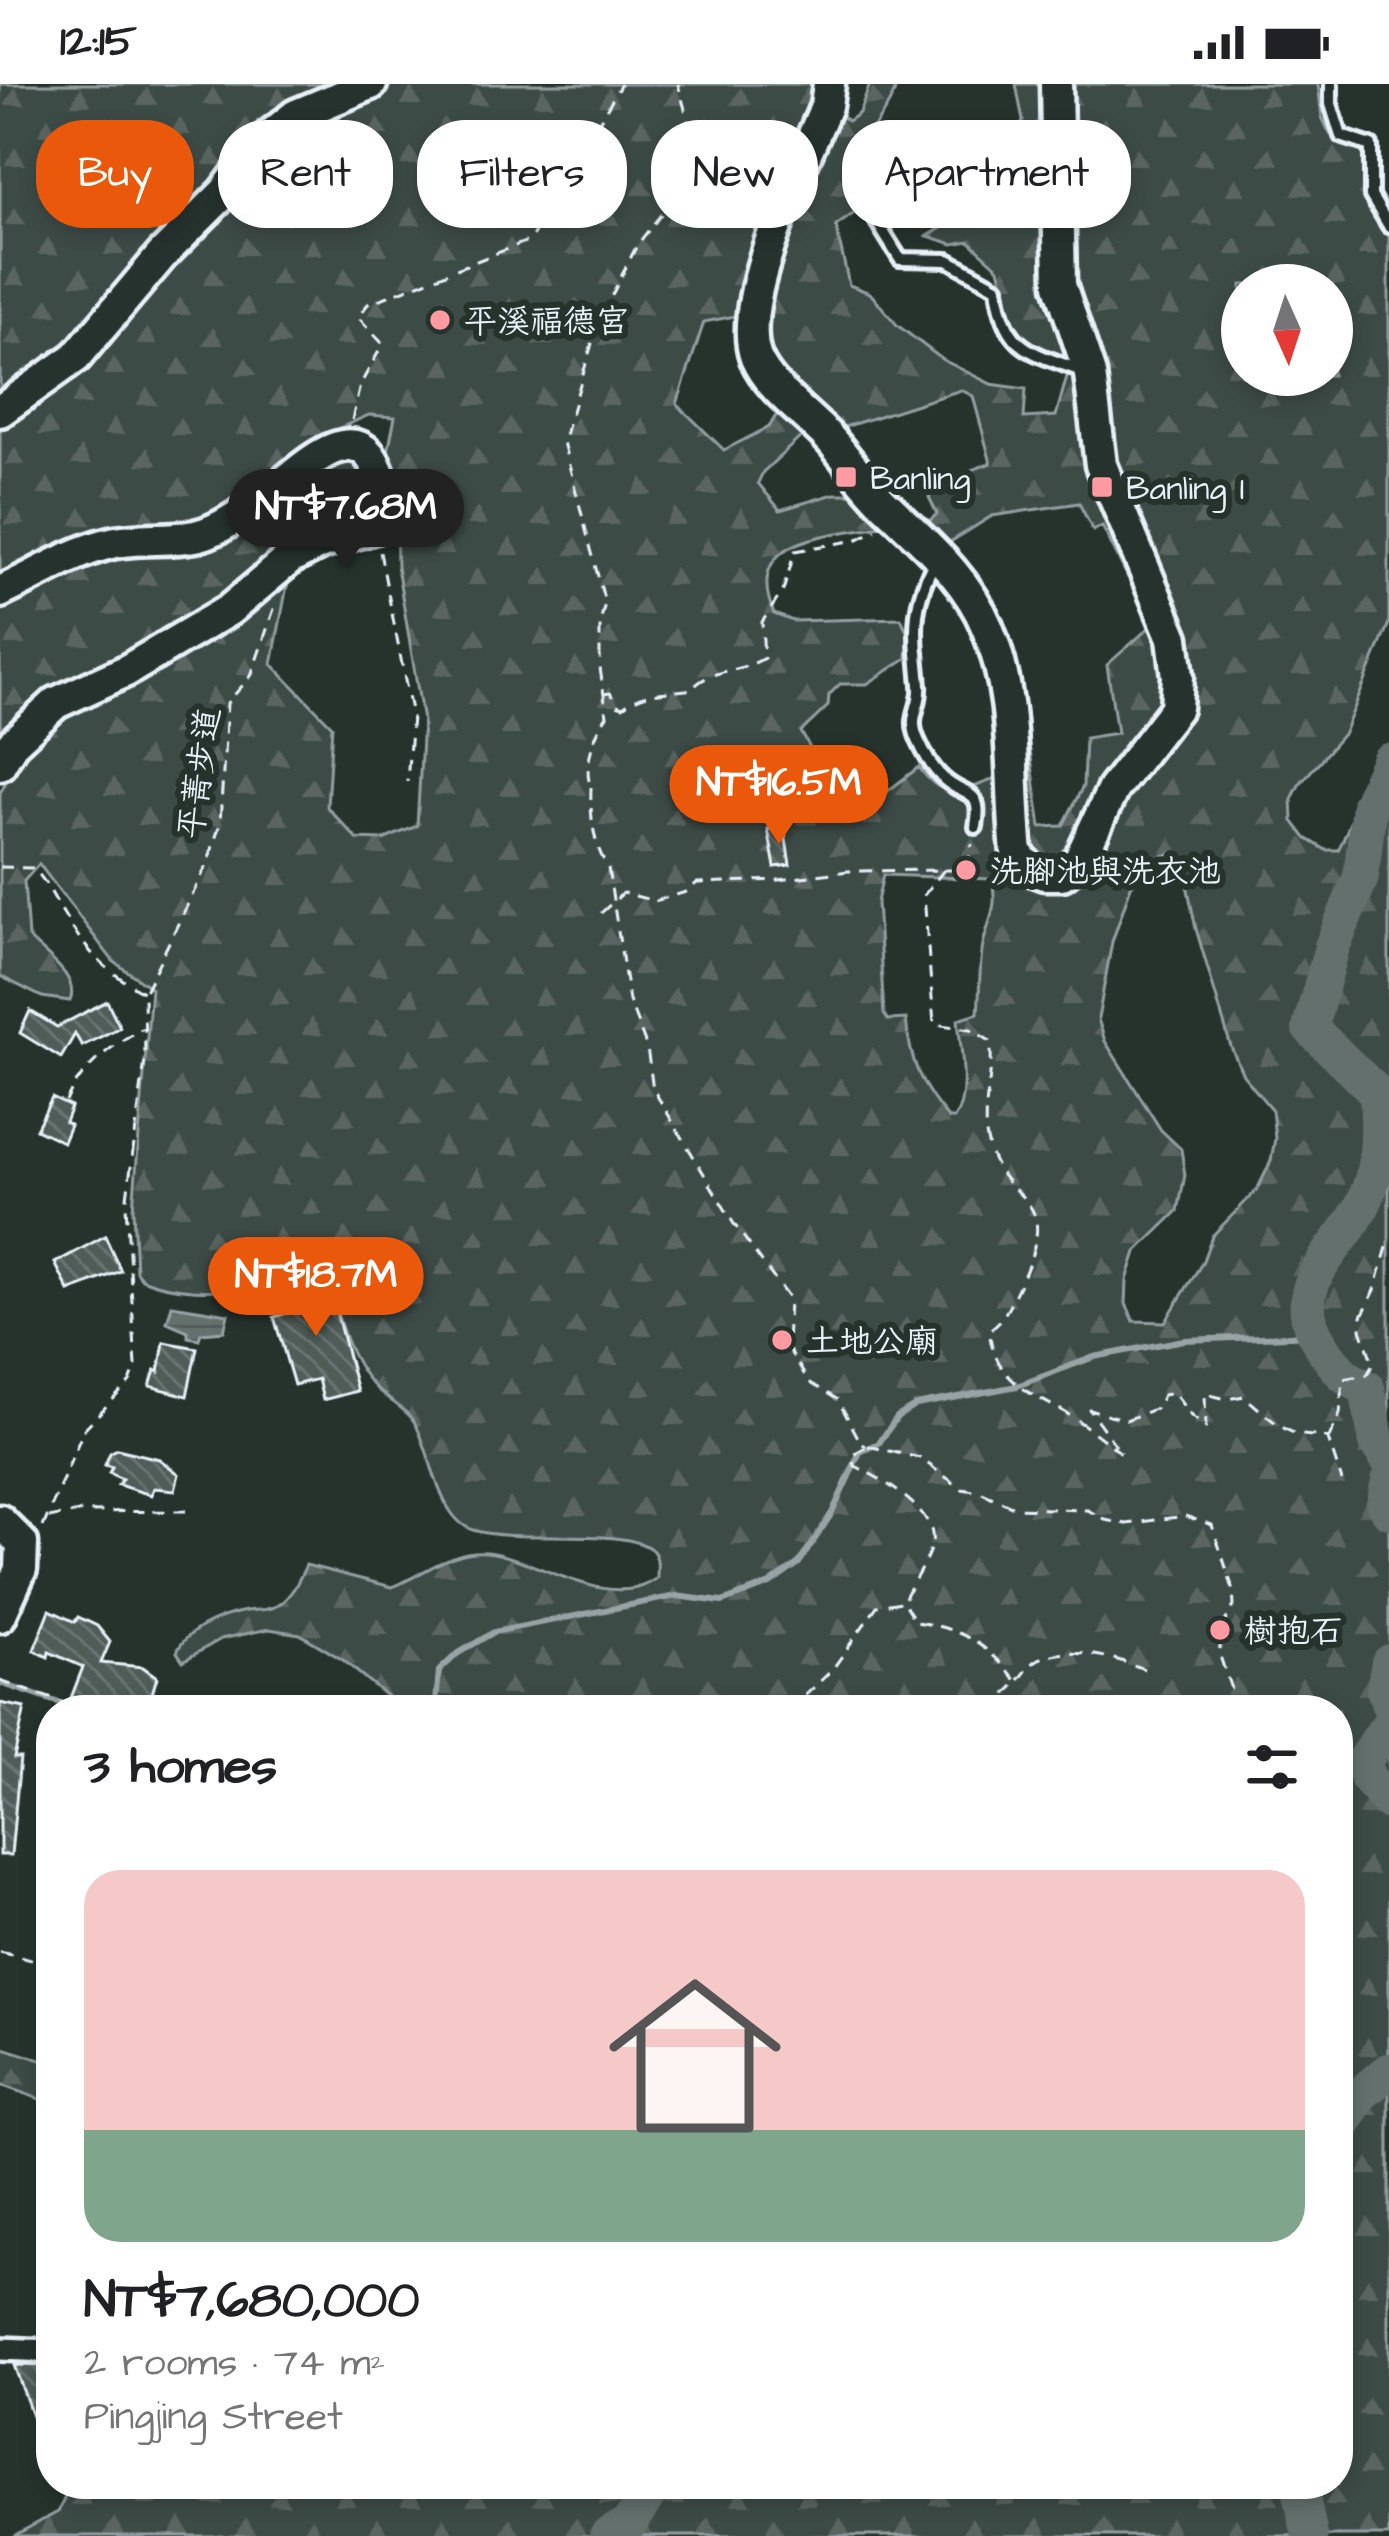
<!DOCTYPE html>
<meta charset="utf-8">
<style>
body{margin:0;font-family:"Architects Daughter","LXGW WenKai TC",sans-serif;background:#f2f2f2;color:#202124;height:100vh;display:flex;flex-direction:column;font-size:45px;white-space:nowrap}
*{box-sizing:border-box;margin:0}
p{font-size:39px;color:#757577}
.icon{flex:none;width:66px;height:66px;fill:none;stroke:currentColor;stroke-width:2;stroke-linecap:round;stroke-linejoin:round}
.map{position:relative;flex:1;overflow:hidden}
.drawer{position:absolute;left:36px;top:1611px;width:1317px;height:804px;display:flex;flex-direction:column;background:#fff;border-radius:48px;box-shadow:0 6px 18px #0003}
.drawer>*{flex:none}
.guide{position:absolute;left:36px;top:36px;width:1317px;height:108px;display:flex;gap:24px}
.needle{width:78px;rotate:177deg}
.buttons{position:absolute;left:1221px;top:180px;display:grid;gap:24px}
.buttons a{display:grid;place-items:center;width:132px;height:132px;border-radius:50%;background:#fff;box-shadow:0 6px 18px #0003;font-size:60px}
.price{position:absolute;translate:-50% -102px;padding:0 27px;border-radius:42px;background:#ea580c;color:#fff;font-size:39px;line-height:78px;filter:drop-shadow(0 3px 6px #0008)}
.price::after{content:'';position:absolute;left:50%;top:72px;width:36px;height:27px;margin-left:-18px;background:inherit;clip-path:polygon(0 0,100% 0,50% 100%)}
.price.selected{background:#222;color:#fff}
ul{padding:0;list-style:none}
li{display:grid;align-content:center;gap:24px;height:636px;padding:0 48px}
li+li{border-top:3px solid #e0e0e0}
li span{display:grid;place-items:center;height:372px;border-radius:36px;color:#555}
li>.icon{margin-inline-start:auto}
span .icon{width:216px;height:216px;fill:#fffc;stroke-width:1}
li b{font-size:51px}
h2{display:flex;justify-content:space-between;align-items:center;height:144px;padding:0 48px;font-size:51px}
.chip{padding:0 42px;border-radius:48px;background:#fff;box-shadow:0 6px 18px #0003;font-size:42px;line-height:108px}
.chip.selected{background:#ea580c;color:#fff}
.status{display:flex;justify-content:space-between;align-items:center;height:84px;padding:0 60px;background:#fff;direction:ltr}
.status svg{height:33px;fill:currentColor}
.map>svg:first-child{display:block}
</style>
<div class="status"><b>12:15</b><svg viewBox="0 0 49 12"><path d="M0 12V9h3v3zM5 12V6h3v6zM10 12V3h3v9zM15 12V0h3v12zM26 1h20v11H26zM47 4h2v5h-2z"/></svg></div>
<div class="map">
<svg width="1389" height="2452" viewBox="0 0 1389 2452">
<defs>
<pattern id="forest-firs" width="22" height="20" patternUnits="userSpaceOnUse" patternTransform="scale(3)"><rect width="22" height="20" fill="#3e4b47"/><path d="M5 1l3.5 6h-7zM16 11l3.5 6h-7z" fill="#5a6562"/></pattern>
<pattern id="water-rules" width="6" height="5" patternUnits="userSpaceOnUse" patternTransform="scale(3)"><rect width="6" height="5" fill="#636f6d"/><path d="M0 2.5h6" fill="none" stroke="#535a5a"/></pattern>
<pattern id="building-back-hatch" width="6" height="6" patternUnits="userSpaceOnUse" patternTransform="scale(3)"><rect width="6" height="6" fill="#505c59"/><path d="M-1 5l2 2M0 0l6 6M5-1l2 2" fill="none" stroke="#697472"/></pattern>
</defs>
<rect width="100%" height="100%" fill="#26332d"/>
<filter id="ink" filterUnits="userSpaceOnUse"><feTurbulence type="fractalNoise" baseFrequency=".00833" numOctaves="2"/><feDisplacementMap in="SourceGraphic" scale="24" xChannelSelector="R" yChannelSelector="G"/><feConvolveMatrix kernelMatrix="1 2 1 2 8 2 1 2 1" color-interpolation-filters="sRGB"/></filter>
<g filter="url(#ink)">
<path fill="url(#forest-firs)" stroke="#939ea0" stroke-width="3" fill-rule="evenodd" d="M0,0h343l-52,14 -33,23 -41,58 -141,162 -76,54z
M394,0h429l12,28 13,9 11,-8 11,-29h27c-8,31 -34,47 -37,80l24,2 -3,17h-22l1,26 -24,17 13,59 21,8 27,32 46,35 48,24 35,5 -2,29 32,-2 15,-54 -42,-20 -16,-20 -14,-54 -30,-27 -16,3 -25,-8 20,-12 37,-34 1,-10 -6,-7 1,-15 33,-11 9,-26 -7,-37h302l4,33 8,17 31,15 17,35v35l11,12v392l-45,110 -45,52 -7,14 1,22 13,17 20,12h12c17,-30 19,-70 51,-87v1773h-1376l45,-24 13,-28h119l12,5 5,-5h1131v-774h-935l-60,-50 -43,-26 -31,-5 -48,10 -38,22 -6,-9c9,-22 41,-35 64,-40 12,-3 27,0 37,-7 14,-9 21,-25 28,-40l86,22c32,-12 58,-38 95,-35 47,5 124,62 170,26 0,-9 2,-20 -4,-27 -25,-26 -139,-7 -180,-21 -37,-12 -41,-82 -60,-110 -7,-11 -30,-23 -41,-36 -29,-33 -35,-76 -49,-117 -27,-18 -52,11 -78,19 -30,8 -75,5 -103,-7l-6,-7 -3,-63 18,-221 -38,-27 -74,-97 -15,17 4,56c16,18 52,39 42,64l-28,-4 -42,-21v-183l15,-28 37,-37 238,-158 -18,94 60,62 -5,81 30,32 26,1 34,-14 6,-105 -26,-155 -2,-85 -7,-29 7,-35 -26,-2 -54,24 -51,43 -60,37 -29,5 -175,58v-161l85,-58 41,-41 53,-71 90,-93 60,-46zM1242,201h90v90h-90zM735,232l10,1 32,53 61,59 123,-39 12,6 18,67 -53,19 -9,15 8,17 -15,13 20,20 50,-31 87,-13 14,28 9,-5 50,99 -45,40 10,68 -32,5 -2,48 -20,40 -22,1 -22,-153 -23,-1 5,103c-36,14 -56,29 -82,-9l-48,37c-17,-11 -38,-18 -50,-36 -8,-11 -12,-24 -20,-36l27,-26 1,-11 11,-11h27l40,-26 1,-24 -7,-16 -108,3 -19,-7c-33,-78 55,-78 107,-88l3,-9 -22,-23h-28l-54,16 -22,-27 5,-11 40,-37 -23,-26 -11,18 -45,23 -47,-46 27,-82zM1172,769l10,7 14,69 35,118 12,28 29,35 3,28 -4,23 -14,29 -45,46 -10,27 -37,59 -31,-1 -8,-17 1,-24 9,-28 42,-41 7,-36 -4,-26 -20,-19 -56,-89 -7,-22 14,-77 19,-56 18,-25zM883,791l108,4c9,25 -3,42 -8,66 -4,22 -3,46 -5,68l-20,6c2,29 13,75 -4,100h-5c-28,-32 -39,-57 -43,-100l-18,1 -4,-6 -7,-112z
M340,377l13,3c13,17 16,31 8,50l-141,91 -220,131v-130l95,-46 42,-9z
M0,1963l51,16v40l-51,-18z"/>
<path fill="url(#water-rules)" stroke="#98a3a5" stroke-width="3" d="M172,1221l56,9 -4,17 -23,2 -2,6 -11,-2v-6l-21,-9z"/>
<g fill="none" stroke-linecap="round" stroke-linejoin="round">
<path stroke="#98a3a5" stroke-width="6" d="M0,1599l80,27
M463,1626l-27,-7 3,-32 18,-17 37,-22 182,-36 46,6 48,-18 29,-21 33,-50 28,-61 19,-9 18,-26 19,-12 101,-19 77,-29 90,-17 130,-5"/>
<path stroke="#636f6d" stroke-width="36" d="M1389,677l-20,44 -8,72 -29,70 -22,81 67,65c2,34 3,69 -10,102 -20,53 -88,87 -46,150 16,23 19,31 46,43l10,55 12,18
M1389,1397l-5,23 5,7
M1389,1578l-5,27 5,15
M1389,1640l-26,38 4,15 22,25
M1338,2052l22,-41 29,-24
M1299,2400l11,52
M607,2452l22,-12 26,-40"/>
</g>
<path fill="url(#building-back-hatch)" stroke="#e8f1f8" stroke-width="3" d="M784,742l6,39 -15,2 -7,-38z
M107,917l13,26 -38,19 -7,-12 -14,24 -41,-25 10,-22 27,16z
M52,1014l19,9 -6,15 5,3 -7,17 -27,-13z
M105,1152l16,35 -52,20 -14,-28z
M326,1190l31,117 -34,9 -5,-21 -24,6 -20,-68 23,-7 -8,-27z
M164,1258l33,6 -10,48 -37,-10 5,-16 4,2z
M117,1365l42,10 20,15 -4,16 -21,-2 -3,7 -33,-10 4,-6 -13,-6 3,-6 -7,-2 5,-12z
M50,1526l25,12 3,-5 19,9 13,16 -9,21 42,4 14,10 -10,33h-55l-23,-7 14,-36 -34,-15 -1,5 -14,-7z
M0,1619l25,5 -11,50h6l-9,97h-11z
M14,2281l37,1v96l-2,1z"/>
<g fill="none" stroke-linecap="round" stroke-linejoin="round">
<defs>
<path id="lane" d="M1331,0v20l10,32 30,10v50l18,30
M872,112l5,26 23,37 48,1 49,27c7,64 34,65 88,85
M937,473c-27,49 -22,75 -17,128 2,23 -13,30 -2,55 6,14 15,29 26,39 22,20 39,8 32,48"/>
<path id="street" d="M0,2265l51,2"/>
<path id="secondary" d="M829,0l-3,22c-23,57 -92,194 -70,252 13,31 51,56 74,81 20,23 36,48 59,69 37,36 78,70 98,119 31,72 22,150 30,226l12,15 15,6h18l17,-13 34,-72 63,-81 2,-32 -5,-38 -72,-173 -11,-91 -30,-89 -4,-201
M0,327l76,-54 86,-102 63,-63 34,-47 37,-30 75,-31
M0,508c35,-16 73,-40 111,-49 28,-6 56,-2 84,-7 28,-5 64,-35 87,-52 22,-17 72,-65 93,-20 10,19 7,43 0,63l-54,16 -30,15 -62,52 -103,61 -70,32 -44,41 -12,20
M0,1437l22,22 -1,26 -21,47"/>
</defs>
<use href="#lane" stroke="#e8f1f8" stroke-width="20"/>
<use href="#street" stroke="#e8f1f8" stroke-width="30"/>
<use href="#secondary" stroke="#e8f1f8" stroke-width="39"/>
<path stroke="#e8f1f8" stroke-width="3" stroke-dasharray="12 9" stroke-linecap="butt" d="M352,336l8,-35 23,-41 -25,-27 10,-13 162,-64 91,-156
M380,468l32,164 -5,66
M603,610l7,-1 7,12 6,2c19,-15 39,-14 63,-17 13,-2 4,-2 15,-9 20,-13 43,-10 63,-23l-2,-36 21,-31 12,-40 61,-11 20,-10
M589,697c-4,-19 6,-50 18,-65l-7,-48v-45l5,-20 -42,-161 35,-119 39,-78 51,-65 6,-38 -16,-58
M591,703c-1,28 2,57 17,81l21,133 18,47 6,41 81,135 55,75 -2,48 22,35 29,18 23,43 5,3
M0,783l33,1c13,13 18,25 27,40 24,41 42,61 83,84
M944,786l-20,25 10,129 37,5 19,12c5,32 -8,61 -4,93 12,79 82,48 34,150 -9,17 -14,35 -31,46 5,45 33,60 70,79 22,12 42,29 62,44l-32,-44 37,11 31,-12 6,-13 11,-2 17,23 15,12 -1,-34 22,5 17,-3c16,13 33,32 53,38 11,3 19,0 31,5l14,42
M601,829l22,-20 32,8 31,-9 11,-9 82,-3 69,-9 105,-1 15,-7 4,-19
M66,1018c13,-33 46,-57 77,-74
M1329,1354l11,-24 3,-35 24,-4 6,-11 -12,-35 1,-13 13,-26 14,-50
M868,1362l52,12 42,31 18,3 36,16 72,2 17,10 22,4 58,-8 27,9 21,64 1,17 -11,19 -4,28 19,57
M865,1363l-12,9 2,10c22,10 83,45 77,76 -4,19 -21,42 -29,60l13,20c48,7 71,23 102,60l-28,28
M49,1434l30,-6 107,-1
M43,1443l41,-98 46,-47 6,-16 -10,-161 19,-145 -1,-67 63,-128 13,-41 7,-121 24,-27 24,-70
M1019,1596c6,-7 12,-17 20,-21 30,-13 76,-2 105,10
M0,1597l85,29
M790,1626l42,-40 45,-64 24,-4
M0,1868l51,13"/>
<use href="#lane" stroke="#26332d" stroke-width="10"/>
<use href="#street" stroke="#26332d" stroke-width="21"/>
<use href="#secondary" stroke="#26332d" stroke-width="30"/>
</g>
</g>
<g fill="#ff9aa2" stroke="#26332d" stroke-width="4.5">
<circle cx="440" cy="236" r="12"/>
<rect x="834" y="381" width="24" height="24" rx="6"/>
<rect x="1090" y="391" width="24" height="24" rx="6"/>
<circle cx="966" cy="786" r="12"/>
<circle cx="782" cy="1256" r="12"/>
<circle cx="1220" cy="1546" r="12"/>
</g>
<g text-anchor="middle" stroke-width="12" stroke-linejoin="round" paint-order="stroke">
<g font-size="33" fill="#e8f1f8" stroke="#26332d" text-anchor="start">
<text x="464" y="248">平溪福德宮</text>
<text x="870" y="405">Banling</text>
<text x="1126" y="415">Banling I</text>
<text x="990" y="798">洗腳池與洗衣池</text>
<text x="806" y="1268">土地公廟</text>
<text x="1244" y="1558">樹抱石</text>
</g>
<g font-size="33" fill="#e8f1f8" stroke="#26332d">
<text transform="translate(198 689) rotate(-82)" y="12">平菁步道</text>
</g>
</g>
</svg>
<div class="buttons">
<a><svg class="needle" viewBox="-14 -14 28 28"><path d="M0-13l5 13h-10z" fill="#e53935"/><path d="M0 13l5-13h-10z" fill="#757577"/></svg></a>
</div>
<b class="price selected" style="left:346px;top:487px">NT$7.68M</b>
<b class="price" style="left:779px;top:763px">NT$16.5M</b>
<b class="price" style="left:316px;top:1255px">NT$18.7M</b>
<div class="guide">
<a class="chip selected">Buy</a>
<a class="chip">Rent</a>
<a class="chip">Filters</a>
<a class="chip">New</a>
<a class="chip">Apartment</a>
</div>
<section class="drawer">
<h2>3 homes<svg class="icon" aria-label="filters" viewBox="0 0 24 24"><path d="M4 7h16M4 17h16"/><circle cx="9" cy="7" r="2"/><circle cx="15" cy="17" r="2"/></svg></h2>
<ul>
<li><span style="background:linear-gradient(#f6c9c9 70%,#7fa58c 0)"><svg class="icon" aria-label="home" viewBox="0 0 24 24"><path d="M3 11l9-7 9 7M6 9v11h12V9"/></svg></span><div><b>NT$7,680,000</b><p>2 rooms · 74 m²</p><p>Pingjing Street</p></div></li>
</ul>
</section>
</div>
